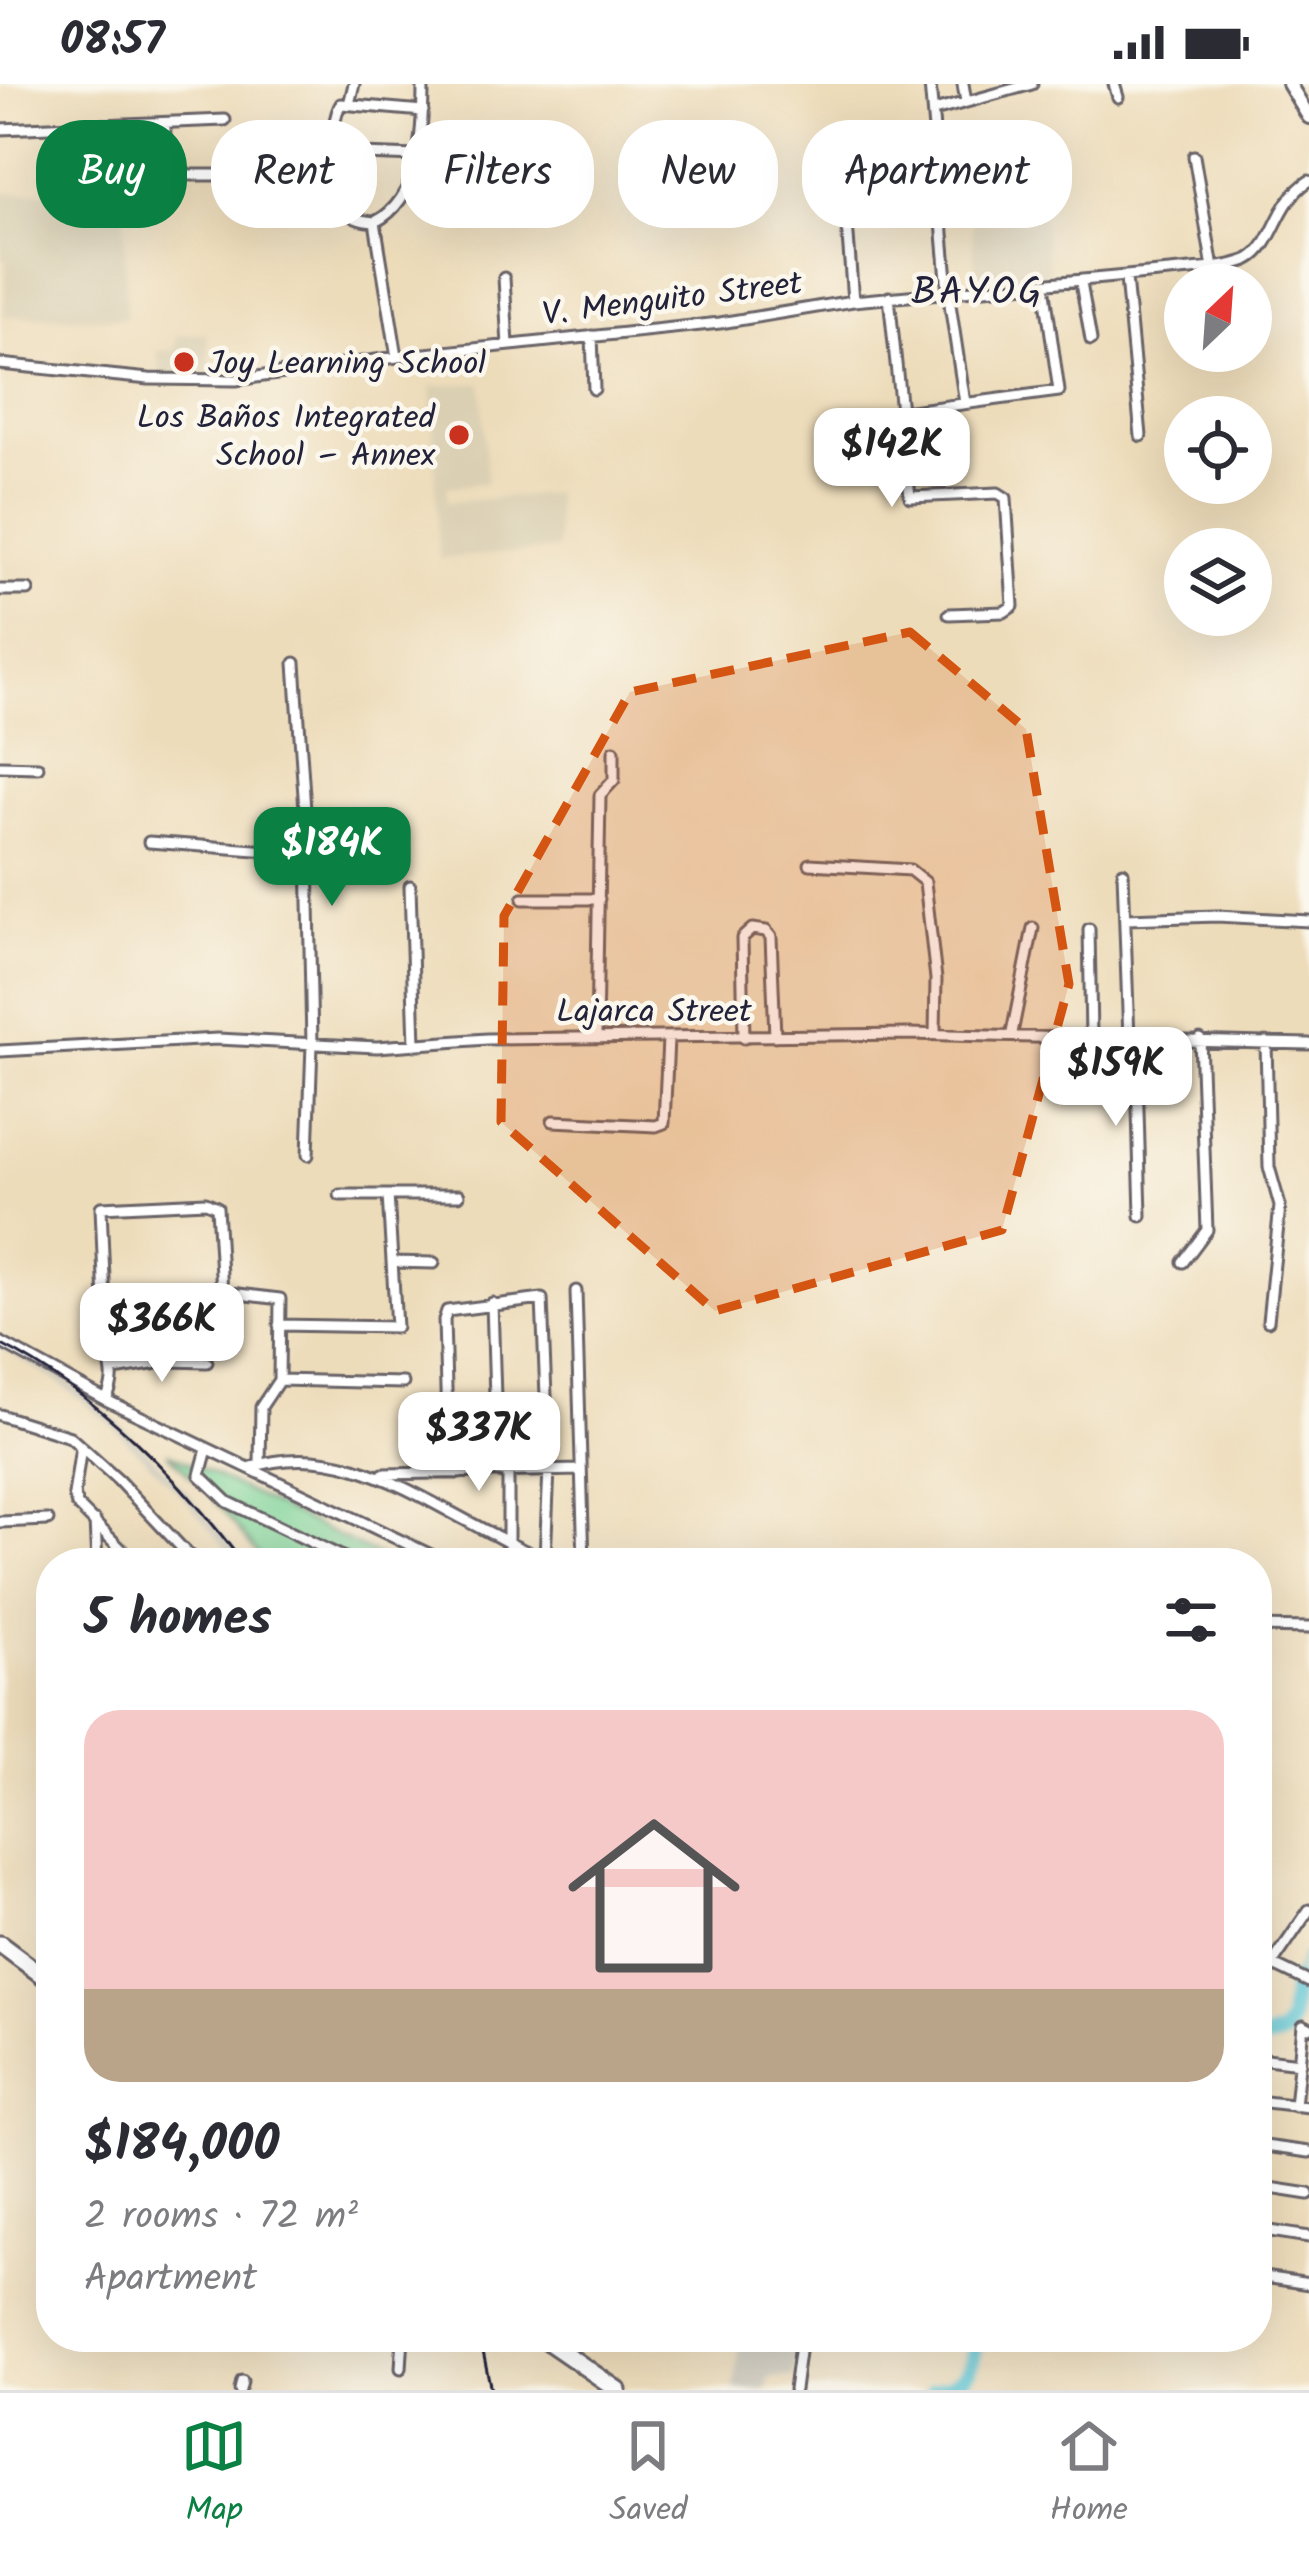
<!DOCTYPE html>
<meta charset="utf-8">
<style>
body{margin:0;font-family:Kalam,sans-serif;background:#f2f2f3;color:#2b2b33;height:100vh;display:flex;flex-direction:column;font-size:45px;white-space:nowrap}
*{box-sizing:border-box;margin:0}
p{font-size:39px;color:#7c7c81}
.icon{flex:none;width:66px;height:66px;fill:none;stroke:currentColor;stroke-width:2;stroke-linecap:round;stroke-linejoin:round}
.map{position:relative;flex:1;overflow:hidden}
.sheet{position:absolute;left:36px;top:1464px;width:1236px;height:804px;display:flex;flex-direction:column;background:#fff;border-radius:48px;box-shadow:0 12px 48px #0002}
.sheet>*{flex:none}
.guide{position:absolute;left:36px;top:36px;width:1239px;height:108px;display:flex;gap:24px}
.needle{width:78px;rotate:25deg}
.fabs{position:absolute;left:1164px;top:180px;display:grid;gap:24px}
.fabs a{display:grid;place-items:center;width:108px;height:108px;border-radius:50%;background:#fff;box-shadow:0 12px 48px #0002;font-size:60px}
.price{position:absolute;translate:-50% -102px;padding:0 27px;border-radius:24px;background:#fff;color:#222;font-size:39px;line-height:78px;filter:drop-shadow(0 3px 6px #0008)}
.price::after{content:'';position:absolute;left:50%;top:72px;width:36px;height:27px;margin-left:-18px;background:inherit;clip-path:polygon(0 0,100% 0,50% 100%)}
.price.on{background:#0b8043;color:#fff}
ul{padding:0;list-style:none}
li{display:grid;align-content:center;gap:24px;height:636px;padding:0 48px}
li+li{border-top:3px solid #e1e1e2}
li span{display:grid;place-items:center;height:372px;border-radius:36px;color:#555}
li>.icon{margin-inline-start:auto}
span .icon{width:216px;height:216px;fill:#fffc;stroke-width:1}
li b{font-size:51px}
h2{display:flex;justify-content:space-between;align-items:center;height:144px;padding:0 48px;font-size:51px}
.tag{padding:0 42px;border-radius:48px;background:#fff;box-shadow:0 12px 48px #0002;font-size:42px;line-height:108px}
.tag.on{background:#0b8043;color:#fff}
.status{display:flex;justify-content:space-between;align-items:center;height:84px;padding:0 60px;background:#fff;direction:ltr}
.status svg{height:33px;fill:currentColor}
.menu{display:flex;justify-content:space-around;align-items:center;height:168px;border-top:3px solid #e1e1e2;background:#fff;font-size:33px;color:#7c7c81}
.menu a{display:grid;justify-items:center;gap:6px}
.menu .on{color:#0b8043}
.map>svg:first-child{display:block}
</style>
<div class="status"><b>08:57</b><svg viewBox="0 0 49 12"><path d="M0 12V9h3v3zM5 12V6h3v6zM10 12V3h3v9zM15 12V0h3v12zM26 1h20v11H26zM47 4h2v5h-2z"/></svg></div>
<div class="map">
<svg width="1309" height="2306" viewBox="0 0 1309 2306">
<rect width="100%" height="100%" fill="#fbf7ec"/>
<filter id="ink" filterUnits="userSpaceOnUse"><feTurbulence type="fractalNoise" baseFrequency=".00833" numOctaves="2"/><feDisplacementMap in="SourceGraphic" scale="24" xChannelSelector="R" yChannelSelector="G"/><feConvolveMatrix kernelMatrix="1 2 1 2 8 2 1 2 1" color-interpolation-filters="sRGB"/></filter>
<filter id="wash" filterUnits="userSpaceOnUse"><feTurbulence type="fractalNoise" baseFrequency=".004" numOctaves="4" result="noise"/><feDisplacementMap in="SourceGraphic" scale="48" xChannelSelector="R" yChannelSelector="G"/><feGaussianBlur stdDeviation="2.7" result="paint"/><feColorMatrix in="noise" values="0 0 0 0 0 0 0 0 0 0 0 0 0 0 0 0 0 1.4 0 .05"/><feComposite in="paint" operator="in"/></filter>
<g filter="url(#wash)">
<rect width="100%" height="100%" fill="#eddcba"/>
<path fill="#dacfb2" d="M1034,54l16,148 -74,3 -9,-146z
M124,107l2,127 -122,-2 3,-57 -7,-1v-65z
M207,249l4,41h-52l-1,-23 17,-1 1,-15z
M482,299l5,100 -40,4v15l108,-9 2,56 -118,10 -8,-173z"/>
<path fill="#c8c4b8" d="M0,1256l68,40 48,40 72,73 59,70h-8l-56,-66 -71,-72 -48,-39 -64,-39z
M741,2253h57l-5,40 -24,1 -2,12h-33z"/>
<path fill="#7cd195" stroke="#4f7a68" stroke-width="3" d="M167,1368l225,111h-127l-52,-65z"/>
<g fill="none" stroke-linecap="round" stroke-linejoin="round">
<path stroke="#5cc7d7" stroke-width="3" d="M1294,1898l8,-26 7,-5"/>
<path stroke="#5cc7d7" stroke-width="16" d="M1257,1957l26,-6 7,-14 4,-39
M934,2306c35,-9 37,-19 43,-53"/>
</g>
</g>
<g filter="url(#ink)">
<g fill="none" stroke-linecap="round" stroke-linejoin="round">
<defs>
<path id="minor" d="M930,0l18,207 17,112
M963,0l3,18
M1114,0l4,13
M349,20l5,-20
M934,27l98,-27
M165,41l-1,43 4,7h55
M0,45l225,-9
M335,69l82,3
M1194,72l19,112
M375,138c-11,-1 -20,-2 -28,-10 -16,-18 -19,-89 -6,-108l82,7
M847,139l6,78
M504,194l4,67
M1126,194l15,158
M1081,199l10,57
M889,213l21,200 88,-4 8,5 7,108 -9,6 -55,2
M592,252l2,53
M397,273l-22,-135c46,-23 48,-93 48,-138
M0,280l149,15 87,1 161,-23 323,-34 133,-22 360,-33c12,-2 28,-4 38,-10 24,-14 25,-56 58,-77
M903,328l156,-21 -15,-106
M0,506h28
M295,579l13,191 4,190 -4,111
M0,682l38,1
M149,758l159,12
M810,780l100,6 15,12 11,97 -1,55
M1123,788l6,167
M410,802l5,159
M523,815h76
M1126,835l91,-3 92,5
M1089,845l2,108
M1012,949l21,-105
M596,953l4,-242 14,-15v-29
M744,954l-2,-100 10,-9 14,2 5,6 4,99
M1136,955l5,177
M1266,958l3,125 11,39 -12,115
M0,967l217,-12 160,8 110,-8 422,-5 400,10
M553,1037l103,5 8,-3 4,-84
M340,1111h119
M392,1178l42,1
M1183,1178l24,-32 -7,-191
M576,1207l8,272
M492,1219l4,126
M279,1241l117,2 -8,-132
M0,1258l106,58 342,163
M114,1286l56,-9 37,1
M279,1296l124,3
M106,1316c10,-21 6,-29 1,-50l-6,-143 105,-5 11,5 5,85 58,7 -1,81 -18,27 -1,57
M0,1331l70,22 48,43 78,83
M81,1363l-7,48 3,10 58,58
M207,1365l-7,26 28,27 127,61
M249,1384c90,-31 168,29 245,67 16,8 33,19 51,23l4,-89 -7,-170 -95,12 -3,9 3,103 3,6 97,1
M508,1385v73
M460,1389l2,-43
M383,1390l198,-4
M95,1437l2,42
M0,1438l48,-2
M1257,1543l52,1
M1257,1873l52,25
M1272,1880l37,-54
M1257,1974l43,5
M1257,2017l52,6
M1295,2022l8,-81 6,3
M1257,2061l52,7
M1257,2102l52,8
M1257,2145l52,8
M1257,2192l52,8
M401,2284l2,-31
M240,2306l2,-9
M794,2306l7,-53"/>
<path id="tertiary" d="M1289,0l20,33"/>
<path id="primary" d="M0,1860l51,38
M541,2253l77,53"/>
</defs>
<use href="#minor" stroke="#696367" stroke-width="15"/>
<use href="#tertiary" stroke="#696367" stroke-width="18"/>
<use href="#primary" stroke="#696367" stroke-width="21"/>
<use href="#minor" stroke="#fff" stroke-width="9"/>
<use href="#tertiary" stroke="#fff" stroke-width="12"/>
<use href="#primary" stroke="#fff" stroke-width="15"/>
<path stroke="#22223b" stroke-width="3" d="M0,1260c96,49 179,133 243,219
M480,2253l11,53"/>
</g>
</g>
<path fill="#d45411" fill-opacity="0.2" stroke="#d45411" stroke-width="9" stroke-dasharray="24 15" stroke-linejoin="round" d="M910,548l116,97 43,255 -67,246 -287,81 -214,-189 3,-206 126,-224z"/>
<g fill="#c8321e" stroke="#fbf7ec" stroke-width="4.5">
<circle cx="184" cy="278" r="12"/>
<circle cx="459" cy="351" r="12"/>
</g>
<g text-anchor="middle" stroke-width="9" stroke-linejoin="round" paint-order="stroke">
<g font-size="33" fill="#22223b" stroke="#fbf7ec">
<text transform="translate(672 213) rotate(-7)" y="12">V. Menguito Street</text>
<text x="654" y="938">Lajarca Street</text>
</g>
<g font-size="33" fill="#22223b" stroke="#fbf7ec" text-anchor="start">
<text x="208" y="290">Joy Learning School</text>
<text x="435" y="344" text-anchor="end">Los Baños Integrated<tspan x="435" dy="38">School – Annex</tspan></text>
</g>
<g font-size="39" letter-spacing="3" fill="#22223b" stroke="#fbf7ec">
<text x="978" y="220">BAYOG</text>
</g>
</g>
</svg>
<div class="fabs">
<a><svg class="needle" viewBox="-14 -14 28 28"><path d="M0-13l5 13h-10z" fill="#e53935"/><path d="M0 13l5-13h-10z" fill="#7c7c81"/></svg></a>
<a><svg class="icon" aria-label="locate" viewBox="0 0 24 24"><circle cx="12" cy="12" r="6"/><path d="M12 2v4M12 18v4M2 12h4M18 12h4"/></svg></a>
<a><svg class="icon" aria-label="layers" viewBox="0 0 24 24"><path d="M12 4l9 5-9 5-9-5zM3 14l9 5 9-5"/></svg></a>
</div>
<b class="price" style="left:892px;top:426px">$142K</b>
<b class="price on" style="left:332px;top:825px">$184K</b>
<b class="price" style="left:1116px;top:1045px">$159K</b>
<b class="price" style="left:162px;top:1301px">$366K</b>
<b class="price" style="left:479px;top:1410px">$337K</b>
<div class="guide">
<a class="tag on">Buy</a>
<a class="tag">Rent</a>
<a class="tag">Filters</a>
<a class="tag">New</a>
<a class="tag">Apartment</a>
</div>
<section class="sheet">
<h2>5 homes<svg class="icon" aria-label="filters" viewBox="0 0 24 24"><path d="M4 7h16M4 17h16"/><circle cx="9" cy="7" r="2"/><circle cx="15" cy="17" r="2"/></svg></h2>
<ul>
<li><span style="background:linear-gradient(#f6c9c9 75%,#b9a48a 0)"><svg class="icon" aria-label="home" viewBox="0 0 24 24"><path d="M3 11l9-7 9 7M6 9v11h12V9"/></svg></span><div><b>$184,000</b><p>2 rooms · 72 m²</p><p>Apartment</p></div></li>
</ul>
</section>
</div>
<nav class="menu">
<a class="on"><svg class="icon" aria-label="map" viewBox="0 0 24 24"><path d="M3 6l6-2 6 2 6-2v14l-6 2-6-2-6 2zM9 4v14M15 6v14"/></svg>Map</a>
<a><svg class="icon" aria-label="saved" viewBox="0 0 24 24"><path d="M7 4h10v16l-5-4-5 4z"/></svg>Saved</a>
<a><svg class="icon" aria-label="home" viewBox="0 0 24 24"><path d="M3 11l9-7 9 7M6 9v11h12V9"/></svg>Home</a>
</nav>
